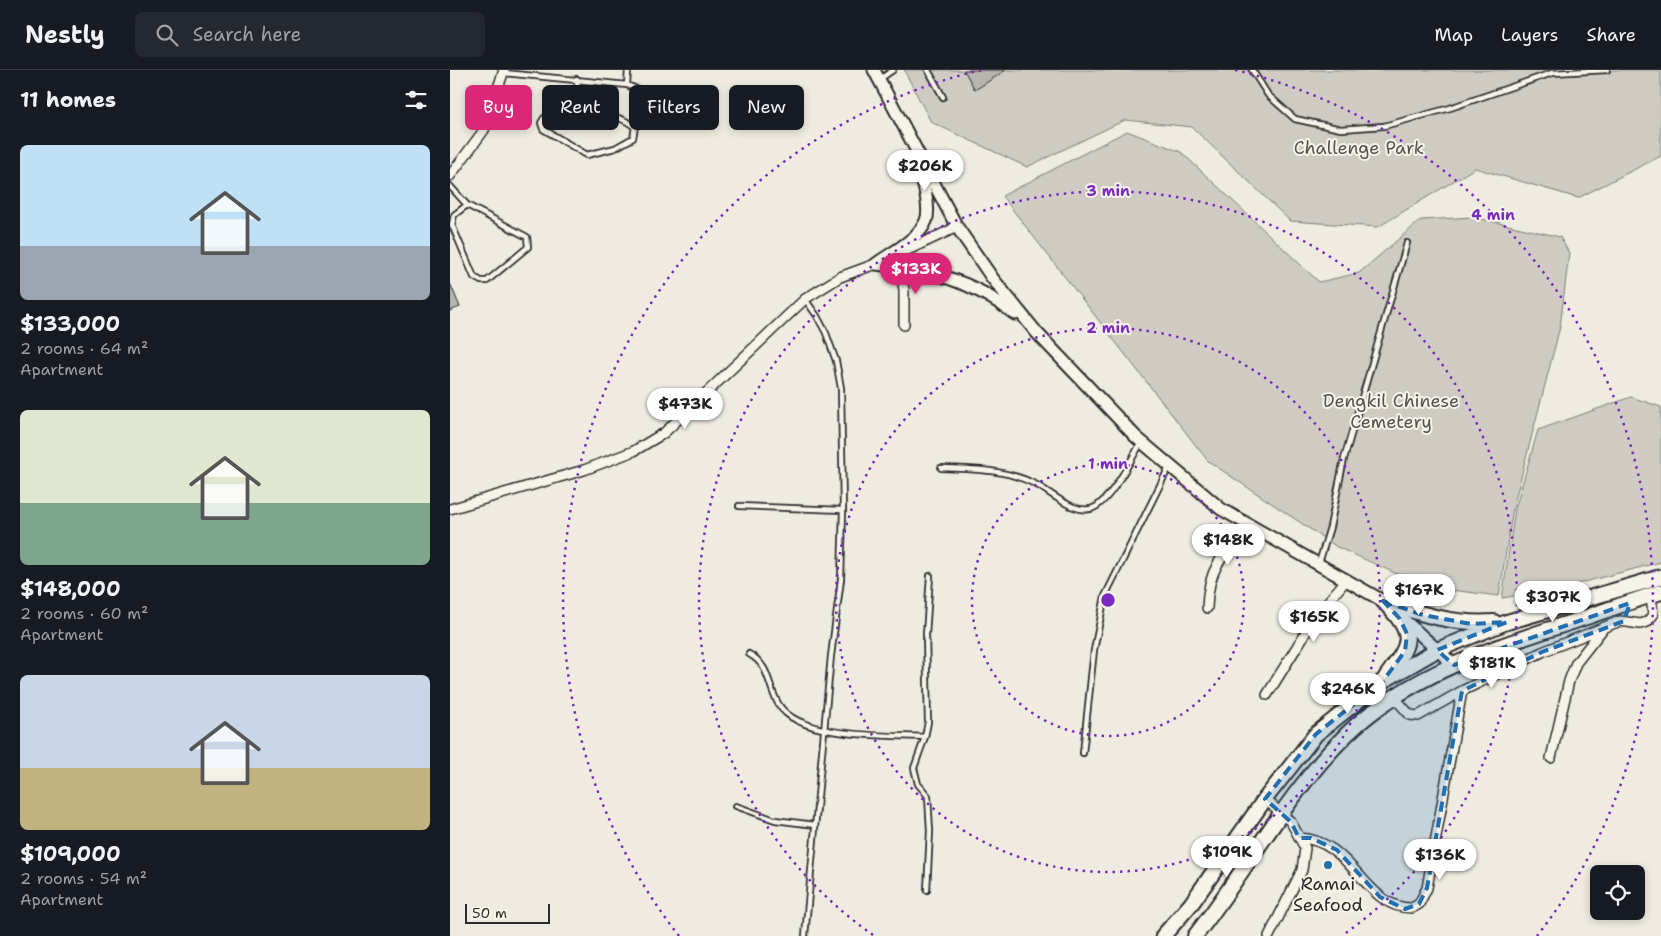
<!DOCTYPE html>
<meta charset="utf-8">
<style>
body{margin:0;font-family:"Shantell Sans",sans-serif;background:#242831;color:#f1f3f6;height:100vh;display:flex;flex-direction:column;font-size:19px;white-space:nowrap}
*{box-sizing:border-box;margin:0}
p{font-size:16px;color:#9ea1a6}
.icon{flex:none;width:28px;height:28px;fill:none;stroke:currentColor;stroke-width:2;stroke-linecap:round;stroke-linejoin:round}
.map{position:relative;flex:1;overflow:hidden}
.details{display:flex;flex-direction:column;background:#171b24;width:450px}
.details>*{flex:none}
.guide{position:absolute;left:15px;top:15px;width:475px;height:45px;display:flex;gap:10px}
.controls{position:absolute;left:1140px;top:795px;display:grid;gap:10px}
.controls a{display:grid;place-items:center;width:55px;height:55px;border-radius:8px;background:#171b24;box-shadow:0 2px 8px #0003;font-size:25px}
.scale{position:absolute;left:15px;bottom:12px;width:85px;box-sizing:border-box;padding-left:5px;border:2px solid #2b2b2b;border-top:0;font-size:14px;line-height:18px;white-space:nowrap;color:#2b2b2b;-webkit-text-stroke:4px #f7f3e8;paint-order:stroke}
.price{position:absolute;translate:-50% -42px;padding:0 11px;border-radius:18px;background:#fff;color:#222;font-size:16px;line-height:32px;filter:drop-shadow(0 1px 2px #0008)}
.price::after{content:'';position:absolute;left:50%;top:30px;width:15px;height:11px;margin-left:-8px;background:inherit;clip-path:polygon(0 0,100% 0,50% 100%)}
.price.selected{background:#db2777;color:#fff}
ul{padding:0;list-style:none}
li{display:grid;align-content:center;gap:10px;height:265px;padding:0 20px}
li span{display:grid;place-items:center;height:155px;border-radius:8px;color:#555}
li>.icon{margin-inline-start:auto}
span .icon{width:90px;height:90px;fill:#fffc;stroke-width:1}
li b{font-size:21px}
h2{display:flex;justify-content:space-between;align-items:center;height:60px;padding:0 20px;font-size:21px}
.tag{padding:0 18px;border-radius:8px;background:#171b24;box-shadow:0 2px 8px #0003;font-size:18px;line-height:45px}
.tag.selected{background:#db2777;color:#fff}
header{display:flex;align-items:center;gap:30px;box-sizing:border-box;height:70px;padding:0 25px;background:#171b24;border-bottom:1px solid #363941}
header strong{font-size:24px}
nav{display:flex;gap:28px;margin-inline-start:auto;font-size:18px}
.search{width:350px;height:45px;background:#242831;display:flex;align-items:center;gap:12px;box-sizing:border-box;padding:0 18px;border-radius:8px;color:#9ea1a6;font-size:19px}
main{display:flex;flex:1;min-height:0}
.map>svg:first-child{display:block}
</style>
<header>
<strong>Nestly</strong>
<div class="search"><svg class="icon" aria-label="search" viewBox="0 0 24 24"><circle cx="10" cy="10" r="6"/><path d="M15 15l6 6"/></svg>Search here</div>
<nav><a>Map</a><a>Layers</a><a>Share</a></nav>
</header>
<main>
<section class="details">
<h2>11 homes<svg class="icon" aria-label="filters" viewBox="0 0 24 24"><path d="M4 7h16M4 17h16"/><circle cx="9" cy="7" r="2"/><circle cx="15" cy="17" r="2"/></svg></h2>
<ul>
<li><span style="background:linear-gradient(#bfe0f5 65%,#9aa5b1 0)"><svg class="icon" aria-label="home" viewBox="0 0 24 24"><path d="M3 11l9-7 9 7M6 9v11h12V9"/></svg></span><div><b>$133,000</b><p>2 rooms · 64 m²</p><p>Apartment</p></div></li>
<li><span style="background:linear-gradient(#dfe7d0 60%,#7fa58c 0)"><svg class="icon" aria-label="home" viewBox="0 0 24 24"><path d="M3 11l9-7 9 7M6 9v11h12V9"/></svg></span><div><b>$148,000</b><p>2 rooms · 60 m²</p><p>Apartment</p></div></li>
<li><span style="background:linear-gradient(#c9d6e8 60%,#c2b280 0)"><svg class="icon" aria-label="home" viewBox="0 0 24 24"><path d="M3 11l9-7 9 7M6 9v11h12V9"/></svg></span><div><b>$109,000</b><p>2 rooms · 54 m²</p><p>Apartment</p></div></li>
</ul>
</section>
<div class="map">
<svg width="1211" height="866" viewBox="0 0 1211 866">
<rect width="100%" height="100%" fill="#efebe0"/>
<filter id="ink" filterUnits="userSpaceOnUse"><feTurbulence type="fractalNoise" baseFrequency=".02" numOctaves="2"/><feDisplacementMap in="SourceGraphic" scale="10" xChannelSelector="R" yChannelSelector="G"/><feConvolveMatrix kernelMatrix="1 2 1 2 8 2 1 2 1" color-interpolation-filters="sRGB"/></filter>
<g filter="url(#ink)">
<path fill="#cfcbc2" stroke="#7d7b76" d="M454,0h757v86l-83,42 -103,-30 -97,59 -88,-6 -98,-94 -67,-7 -98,47 -96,-45z
M677,61l54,21 138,130 40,-9 62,-53 52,-3 87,20 9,16 -9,74 -47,181 -14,88 -73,-9 -89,-40 -129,-86 -206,-265z
M1181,327l30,10v155l-104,27 -55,9 13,-89 23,-79z"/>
<path fill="#b8b5ae" stroke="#2b2b2b" d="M514,0h42l-31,20z
M0,213l10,24 -10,4z"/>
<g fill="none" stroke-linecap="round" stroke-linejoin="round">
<defs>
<path id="service" d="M478,0l15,27
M802,0l16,25 27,24 46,10 43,-3 66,-18 102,-35 55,-3
M54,3l123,12 40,17 18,22
M127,9l2,35
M430,9l13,-9
M177,15l1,-15
M100,44c27,0 64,-5 85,13l-2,11 -18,10 -28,7 -44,-26 -2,-6 3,-5z
M0,116l17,19 60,32 1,10 -41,34h-6l-7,-4 -22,-52 2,-10 13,-10
M355,229l12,17 9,17 10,28 5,27 2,122 -2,69 -10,77 -26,280
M491,398c33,1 64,1 94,16 16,8 43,35 62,22 18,-13 33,-45 44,-63
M289,436l104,4
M869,493l11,-36 14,-68 63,-216
M299,584c22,12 18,32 30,51 21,34 109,30 146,32
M633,683l11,-103 11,-54 64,-129
M286,736l39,14 40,5
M477,820l3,-59 -2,-35 -10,-12 -4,-16 11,-31 3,-15 -2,-87 4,-59"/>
<path id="minor" d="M0,106l34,-46 20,-60
M447,185l60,-28
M450,197l4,23v35
M0,439l134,-39 50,-19 30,-18 141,-134 35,-22 41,-15
M757,538c1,-41 16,-54 44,-82
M817,625l49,-79 31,-37
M944,627l16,18 8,1 44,-25 80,-39 78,-31 20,3 7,-2 6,-7 -2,-20
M1101,688l18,-77 7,-18 26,-33
M815,729l26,23 14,26 -3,22 -33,66
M849,768c54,1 65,71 113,70l7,-4 8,-16 35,-197"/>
<path id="tertiary" d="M424,0l83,157 36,52 44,54 99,104 85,72 162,92 71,64
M426,194c56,7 94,15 139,50
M426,194c15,-11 42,-24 50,-43 6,-15 -6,-48 -10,-65"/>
<path id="secondary" d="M933,531c37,13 72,24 111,21
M936,607c24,-33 31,-41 0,-73
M713,866l28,-32 74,-105 51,-65 67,-53 54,-31 70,-28 154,-45
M745,866c52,-66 92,-143 152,-202 62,-60 148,-87 228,-113 29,-10 57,-20 86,-29"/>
</defs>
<use href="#service" stroke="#2b2b2b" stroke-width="8"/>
<use href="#minor" stroke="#2b2b2b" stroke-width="12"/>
<use href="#tertiary" stroke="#2b2b2b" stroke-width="15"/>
<use href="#secondary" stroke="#2b2b2b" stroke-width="18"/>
<use href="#service" stroke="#f7f3e8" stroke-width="4.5"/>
<use href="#minor" stroke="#f7f3e8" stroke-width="9"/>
<use href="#tertiary" stroke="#f7f3e8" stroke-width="11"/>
<use href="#secondary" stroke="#f7f3e8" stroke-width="14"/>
</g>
</g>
<path fill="#1f6fb2" fill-opacity="0.2" stroke="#1f6fb2" stroke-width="4" stroke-dasharray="10 6" stroke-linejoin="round" d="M933,531l40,14 48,9 36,-2 -70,28 17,15 176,-62 -6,18 -82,31 -80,39 -35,197 -8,16 -14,5 -25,-12 -43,-47 -26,-12h-12l-8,-16 -26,-23 51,-65 67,-53 22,-30 2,-17 -7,-15z"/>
<g fill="none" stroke="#7b2cbf" stroke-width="2.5" stroke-dasharray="2.5 5">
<circle cx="658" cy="530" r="136"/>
<circle cx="658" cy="530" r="272"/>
<path d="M423 865A409 409 0 1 1 893 865"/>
<path d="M229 866A545 545 0 0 1 531 0M785 0A545 545 0 0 1 1087 866"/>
</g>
<circle fill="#1f6fb2" stroke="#f7f3e8" stroke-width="2" cx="878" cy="795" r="5"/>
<g text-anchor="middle" stroke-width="4" stroke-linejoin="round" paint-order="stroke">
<g font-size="18" fill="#545351" stroke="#f7f3e8">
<text x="909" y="84">Challenge Park</text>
<text x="941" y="337">Dengkil Chinese<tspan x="941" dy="21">Cemetery</tspan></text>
</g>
<g font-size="18" fill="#2b2b2b" stroke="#f7f3e8">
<text x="878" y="820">Ramai<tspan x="878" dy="21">Seafood</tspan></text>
</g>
</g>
<circle cx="658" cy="530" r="8" fill="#7b2cbf" stroke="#f7f3e8" stroke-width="2.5"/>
<g font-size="15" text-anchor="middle" font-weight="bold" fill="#7b2cbf" stroke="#f7f3e8" stroke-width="4" stroke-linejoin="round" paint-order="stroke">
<text x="658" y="126">3 min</text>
<text x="1043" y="150">4 min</text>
<text x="658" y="263">2 min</text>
<text x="658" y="399">1 min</text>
</g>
</svg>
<div class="controls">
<a><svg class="icon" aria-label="locate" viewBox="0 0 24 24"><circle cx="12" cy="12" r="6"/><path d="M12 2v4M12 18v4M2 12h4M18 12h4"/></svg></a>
</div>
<div class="scale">50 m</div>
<b class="price" style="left:475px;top:122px">$206K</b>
<b class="price selected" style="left:466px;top:225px">$133K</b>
<b class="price" style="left:235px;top:360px">$473K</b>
<b class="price" style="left:778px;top:496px">$148K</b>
<b class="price" style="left:969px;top:546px">$167K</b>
<b class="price" style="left:1103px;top:553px">$307K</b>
<b class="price" style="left:864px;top:573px">$165K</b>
<b class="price" style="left:1042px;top:619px">$181K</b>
<b class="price" style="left:898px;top:645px">$246K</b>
<b class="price" style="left:777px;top:808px">$109K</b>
<b class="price" style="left:990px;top:811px">$136K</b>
<div class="guide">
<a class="tag selected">Buy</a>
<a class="tag">Rent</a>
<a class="tag">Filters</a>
<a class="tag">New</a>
</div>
</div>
</main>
